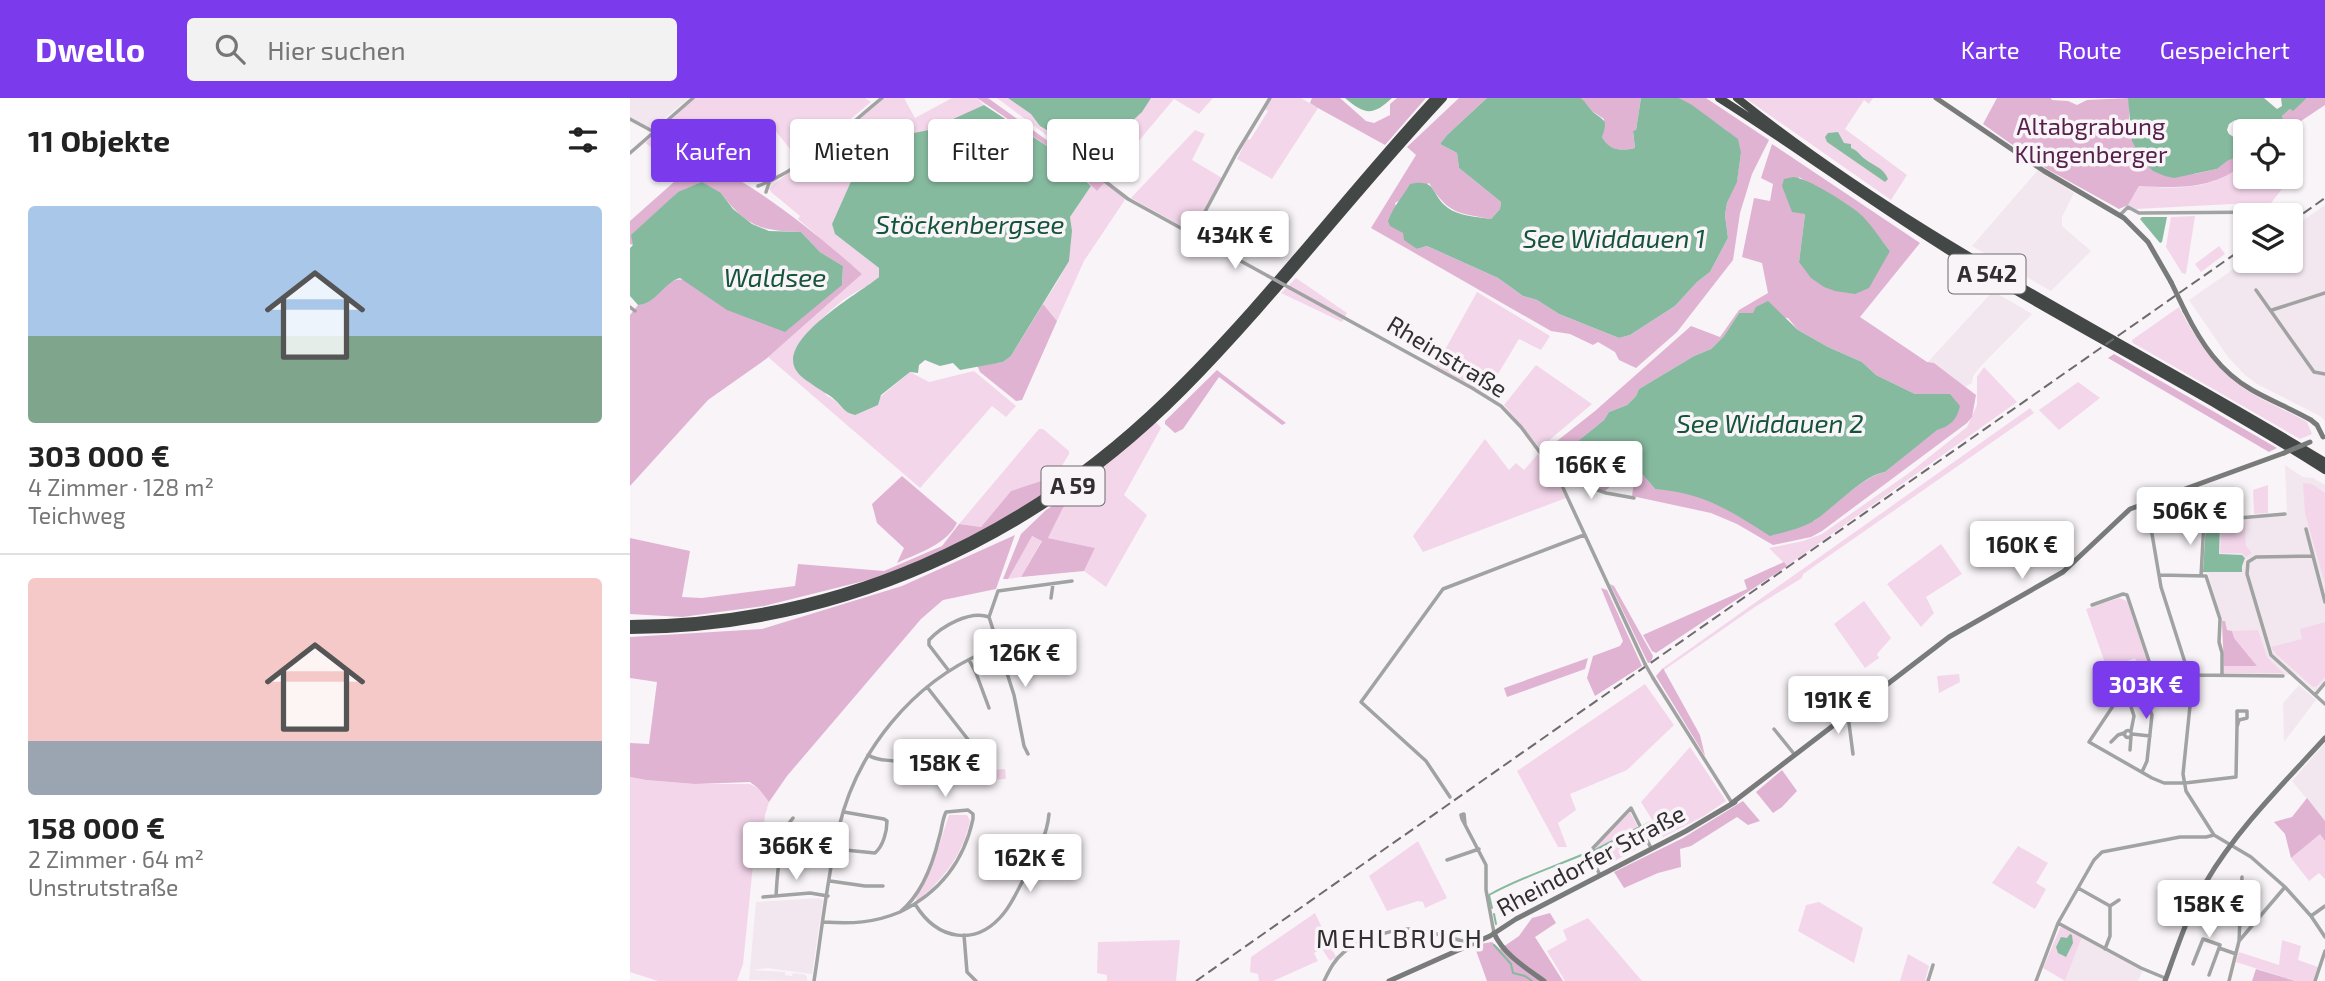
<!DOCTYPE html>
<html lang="de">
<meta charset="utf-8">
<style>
body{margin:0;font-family:"Exo 2",sans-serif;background:#f2f2f2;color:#222;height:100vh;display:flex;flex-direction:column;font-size:26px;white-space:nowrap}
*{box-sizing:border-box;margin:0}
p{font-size:23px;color:#767676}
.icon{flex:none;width:38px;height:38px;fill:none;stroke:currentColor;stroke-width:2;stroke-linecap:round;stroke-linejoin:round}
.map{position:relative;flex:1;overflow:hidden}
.panel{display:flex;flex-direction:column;background:#fff;width:630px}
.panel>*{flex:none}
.top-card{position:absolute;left:21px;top:21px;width:665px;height:63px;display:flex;gap:14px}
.tools{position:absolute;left:1603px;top:21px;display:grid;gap:14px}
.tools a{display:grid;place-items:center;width:70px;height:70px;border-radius:7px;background:#fff;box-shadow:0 2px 5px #0004;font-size:35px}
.price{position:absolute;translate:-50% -60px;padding:0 16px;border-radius:7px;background:#fff;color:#222;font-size:23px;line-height:46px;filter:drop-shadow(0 2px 4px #0008)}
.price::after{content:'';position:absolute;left:50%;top:42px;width:21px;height:16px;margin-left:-10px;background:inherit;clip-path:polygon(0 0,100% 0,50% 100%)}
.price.on{background:#7c3aed;color:#fff}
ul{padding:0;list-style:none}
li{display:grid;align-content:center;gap:14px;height:371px;padding:0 28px}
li+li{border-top:2px solid #e0e0e0}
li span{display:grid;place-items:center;height:217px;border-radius:7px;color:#555}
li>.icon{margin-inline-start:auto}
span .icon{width:126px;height:126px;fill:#fffc;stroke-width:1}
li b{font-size:30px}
h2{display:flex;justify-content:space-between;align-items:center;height:84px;padding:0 28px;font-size:30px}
.pill{padding:0 24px;border-radius:7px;background:#fff;box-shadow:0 2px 5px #0004;font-size:24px;line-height:63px}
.pill.on{background:#7c3aed;color:#fff}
header{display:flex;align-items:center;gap:42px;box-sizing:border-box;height:98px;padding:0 35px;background:#7c3aed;color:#fff}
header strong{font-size:33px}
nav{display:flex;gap:38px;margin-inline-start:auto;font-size:24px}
.search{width:490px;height:63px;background:#f2f2f2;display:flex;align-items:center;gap:18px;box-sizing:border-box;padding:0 24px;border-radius:7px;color:#767676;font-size:26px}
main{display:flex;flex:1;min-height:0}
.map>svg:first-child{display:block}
</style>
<header>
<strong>Dwello</strong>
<div class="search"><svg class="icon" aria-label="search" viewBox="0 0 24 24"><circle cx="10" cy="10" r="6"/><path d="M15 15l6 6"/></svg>Hier suchen</div>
<nav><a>Karte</a><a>Route</a><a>Gespeichert</a></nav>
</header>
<main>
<section class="panel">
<h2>11 Objekte<svg class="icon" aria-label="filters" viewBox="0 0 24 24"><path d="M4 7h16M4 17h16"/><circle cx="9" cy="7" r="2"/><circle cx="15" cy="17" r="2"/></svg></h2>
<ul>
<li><span style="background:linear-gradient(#a9c7e8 60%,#7fa58c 0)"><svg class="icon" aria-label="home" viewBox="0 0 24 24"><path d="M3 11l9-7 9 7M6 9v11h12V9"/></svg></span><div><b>303 000 €</b><p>4 Zimmer · 128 m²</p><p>Teichweg</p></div></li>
<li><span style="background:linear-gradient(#f6c9c9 75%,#9aa5b1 0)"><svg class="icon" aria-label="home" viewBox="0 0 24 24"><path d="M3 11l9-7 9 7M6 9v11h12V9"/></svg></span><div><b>158 000 €</b><p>2 Zimmer · 64 m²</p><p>Unstrutstraße</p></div></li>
</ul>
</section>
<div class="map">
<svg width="1695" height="883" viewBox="0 0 1695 883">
<rect width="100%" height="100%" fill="#f9f4f8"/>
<path fill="#f3e7ef" d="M0,0h59l-37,31 -22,-12z
M1408,72l36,23 -12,24v9l29,25 -40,40 -79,-45z
M1695,107v216l-5,-5 -63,-32 -12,-9 -17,-18 -39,-57 56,-39h46v-32z
M1363,193l39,23 -50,51 -9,11 -1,7 -7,4 -31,-24h-7z
M1655,367l18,12 10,1 12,7v200l-7,9 -21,-19 -73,-2 -3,-55 -13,-45h-7l4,-51 82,-7z
M1669,587l17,15 -32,42 -1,-39z
M1695,645v78l-33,-40z
M189,800l4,2 -11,74 -45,-6 -15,2 33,2v3l7,1 1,-3 10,1 4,2v5l-58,-1 7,-78z
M1452,839l61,33 -5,11h-73z"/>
<path fill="#f4d6eb" d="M65,0h170l6,4 -71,59 -31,-38 -50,41 -60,-33z
M254,0h20l11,20 37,-20h25l7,7c-20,9 -58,32 -79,29l-48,34 -25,56 3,10 44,34v9c-8,7 -14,10 -23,15 -22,12 -46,38 -61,58l32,46c13,5 12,15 28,18l11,-5 44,-37 19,10 45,-11 42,35 -10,11 -14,-11 -72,82 -152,-131 94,-83 -64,-55 2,-3 -29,-24 -2,-4z
M367,0h216l-14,16 -25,-15 -68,81z
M642,0h29l17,10 -46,71 -35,-20 10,-20 3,1 18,-29 -3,-2z
M1115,0h128l-4,6 -5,-4 -19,29 62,46 -16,25z
M565,32l10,4 -13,26 30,18 -30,54 -61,-34z
M25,36l3,1 43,23 -14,13 -42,-28z
M1670,65l1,1 -33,43 -17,-4 -115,6 -8,-4 11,-19c41,3 71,4 106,-22v13h15l10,10 13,-10h8v-7z
M475,84l20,16 -1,3 -40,60 -27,60 -14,-17c21,-32 32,-47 27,-87l21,-31 6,5z
M1565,118l-9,58 -4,-1 -16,-26 5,-30z
M1589,148l6,8 -24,18 -6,-8z
M666,180l51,35 -5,9 -61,-29z
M847,194l73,44 -9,14 -22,-11 -33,55 -50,-28z
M1549,209c18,35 40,67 74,87 18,11 37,18 54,28l5,12 -12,5 -167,-96 -1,-3z
M906,267l56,39 -52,44 -36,-43z
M1354,269l33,35 -230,164 -18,-18 34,-7 19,-7 87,-61 58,-46 10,-22v-28z
M1448,284l22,16 -41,32 -20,-20z
M1400,310l4,5 -231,161 -1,4 -47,29 -91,63 -1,-2z
M526,324l5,6 -37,67 23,20 -41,72 -22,-16 11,-23 -47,-10 18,-36v-5z
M409,331h4l26,22v3l-13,22 -45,15 -30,36 -22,-3z
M855,341l24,31 7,-7 8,7 14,-16 16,22 12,22 -143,54 -10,-16z
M1673,385l9,1 13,9v91l-20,-70z
M1638,387v28l-14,1 -1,-24z
M1592,425h23l1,23 6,7 -6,4 -4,-4h-22z
M401,438l11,4 -21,37 -13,2z
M1311,446l21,30 -36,23 8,16 -13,14 -34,-43z
M1489,500l8,3 23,69 -9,3 -6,-15 -16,6 10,30 -12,3 -31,-88z
M1234,503l27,37 -14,16 2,4 -14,10 -31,-44z
M1695,524v55l-8,9 -4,1 -37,-33 -5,-7 31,-8 -2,-10z
M1628,532l9,27 16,16h-59v-7h33l-23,-28 -2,-7z
M407,539l9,1 6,8 -8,1 -9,7 -14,5 -3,-5 3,-9 15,-4z
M1329,576l1,8 -21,11 -2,-17z
M1015,586l29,41 -47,45 -57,24 6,16 -18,13 9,24h-9l-41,-76z
M1060,649l36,54 -22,15 -41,21 -22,-35z
M375,671l1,10 -26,1 -1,-9z
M0,679l16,3 49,4h55l8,4 11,14 -4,13 -3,30h-7l-12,119 -6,17h-79l-28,-9z
M1000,714l11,21 3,12 -44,24 -4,-23z
M319,717h18l3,5c-6,33 -26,58 -51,80h-3v-3l17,-33z
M1690,735l5,8v38l-6,-6 -10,8 -18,-23z
M788,743l29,57 -22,10 -2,-6 -5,-1 -31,10 -18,-35z
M1388,748l30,17 -12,20 10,6 -11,20 -43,-26z
M1189,804l44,26 -9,35 -56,-32 8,-26z
M685,815l21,44 -6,4 -8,-12 -8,4 4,8 -45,20h-14l-1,-7 -8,-2 1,-15z
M958,820l54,63h-77l-18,-30 20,-11 -4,-10z
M1431,828l21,11 -17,44 -22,-13z
M550,842l-4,41h-69v-6l-10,-2 1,-31z
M1652,842l19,6 -3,14 20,7 -5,14h-18l-59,-19 3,-10 40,13z
M1278,856l21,12 -4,15h-25z"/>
<path fill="#e0b3d3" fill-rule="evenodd" d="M347,0h11l117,84 -8,9 -44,-41z
M682,0h28l26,23 8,2 16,-8v-11l7,-6h29l-41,47 -67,-37 -8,-5z
M829,0h28l-40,37 -7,9 17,9 2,15 42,34 -1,7 -9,10c-33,-6 -43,-5 -62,-36l-34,20 8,30 14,16 10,-3 71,32 25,18 14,4 22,14 60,24 11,-3 45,-29 22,-24 13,-10 18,-34 -3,-23 2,-12 10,-22 4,-28 -15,-23 -47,-32h27l63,42 -17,34 -12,39 -7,47 -56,72 -41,36 -17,-8 -4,-8 -17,-10 -5,3 -23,-11 -19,-3 -180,-103 45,-73 -9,-8z
M951,0h60l-5,32 -3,2 2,16c-15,3 -25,3 -33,-11l2,-18 -12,-8z
M1367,0h54l1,2 16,1 9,4 10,-5 41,-2 2,4 -1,19 65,53 23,-5 9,-8 13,-5 6,-9v17c-35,26 -65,24 -106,22l-11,19 -9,4 -74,-41 -62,-44z
M1677,0h18v7l-39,26h-17l14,-12 -1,-3 8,-7 3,1z
M1142,46l148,99 -60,74 67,45 7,1 42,32 -4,22 -5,6 -145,108 -11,6 -38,8 -36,-21 -26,-11 -79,-17 2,-14 -16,-2 -13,11 -45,-15 -17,-24 52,-41 96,-85 29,11 19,-27 29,-17 -6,-30 -20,-6 12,-59 16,3 3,-17 -12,-6zM1169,79l60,36 31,38 -91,11 6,-48zM1109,215l49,5 10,12 30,17 34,15 14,13 39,19h35l-13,35 -52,43c-19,3 -55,36 -71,49l-87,-13 -24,-10 -28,-8 -20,-1 -17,-20 -24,-1 -18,7 -17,1 -12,-26 37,-30 5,-8 18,-7 9,-9 3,-7 55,-33 17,-7 13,-13z
M71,60c63,34 107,68 161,116l-96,85 -58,41 -78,86v-171l8,-10c18,0 29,-33 48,-24l156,4 1,-19 -23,-14 -19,-20c-41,-1 -55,-6 -80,-39l-43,-1 -21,21 -24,32 -3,-1v-23z
M413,206l14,17 -35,79 -6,1 -36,-29 -3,-7 26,-3 8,-6z
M1484,256l163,94 -8,4 -161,-94z
M587,272l5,4 64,49 -4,2 -63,-48 -36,52 -8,4 -10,-9v-3z
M432,376l1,7 -39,26 -76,42 -64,27 -120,30 -82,11 -52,-3v-76l60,13 -8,46 20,1 93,-12 3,-22 86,7 58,-25 17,-22 22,3 30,-36z
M272,378l55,47c-11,22 -39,30 -60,40l7,-15 -27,-25 -5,-19z
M436,399v5l-18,36 47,10 -11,23 -63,6 21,-36 -10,-5 -24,43h-5l18,-45 25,-24z
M385,437l-19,54 -53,11 -22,19 -134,157 -18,26 -11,-14 -8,-6 -55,2 -49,-4 -16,-3v-34l19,1 8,-62 -27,-4v-41l132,-8 140,-43z
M1154,464l3,4 -131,87 -4,-2 -9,-16 104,-46 -3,-9z
M980,486l4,2 39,70 -2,6 -3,1z
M971,490l6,2 35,76 -47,30 -8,-18 6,-22 27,-10 3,-5z
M1592,523h3l2,9 5,1 2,7 23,28h-33z
M958,560l-3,11 -78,28 -3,-9z
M1033,570l37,67 5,21 -49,-80z
M1152,672l15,21 -15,16 -9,6 -17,-21z
M1677,700l18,23v20l-5,-7 -29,24 -6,-24 -11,-12 18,-5z
M1113,703l17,20 -12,4 -11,-8 -46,29 -11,3 1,18 -23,6 -34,15 -10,-16 69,-34z
M920,815l6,10 -21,14 28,44h-76l-13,-36 18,-3 8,7 19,-13 13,-18z
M1626,871l39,12h-43z"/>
<path fill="#86ba9f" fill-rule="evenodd" d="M378,0h143l-9,14 -33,30 -23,-1 -29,-5 -17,-10 -9,-12z
M715,0h47c-19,18 -27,17 -47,0z
M857,0h94c5,4 7,9 12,14 12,10 15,7 9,25 8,14 19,14 33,11l-2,-17 3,-1 5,-32h38l13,7 46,34 3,14 -4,29 -10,21 -2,12 3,23 -18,34 -13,10 -22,24 -45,29 -11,3 -60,-24 -22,-14 -14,-4 -25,-18 -71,-32 -10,3 -13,-9 -1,-7 -13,-7 -2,-5c6,-16 14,-23 22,-37 28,-6 20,11 38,24 11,8 29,9 43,11l9,-10 1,-7 -42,-34 -2,-15 -17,-9 7,-9z
M1498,0h136l13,11 5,-3 -1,-8h26l-14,13 -3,-2 -8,7 1,3 -14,12h-24v16l-6,9 -12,5 -10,8 -43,9 -9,-2 -12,-5 -10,-10 -11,-20zM1605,22l4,3 4,16 -2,3 -12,-8 -2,-4 2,-6z
M354,7l69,45 38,36 -21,31 2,14 -3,30 -58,95 -8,6 -43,8 -7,-7 -13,3 -15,-6 -6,5 -1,8 -8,-1 -29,23 -3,10 -23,10c-12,-3 -12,-8 -20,-15 -6,-6 -16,-10 -22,-15 -7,-5 -16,-10 -19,-19 -10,-31 66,-73 85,-89v-9l-44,-34 -3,-10 25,-56 5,-8 32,-23 35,-7z
M1208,34l6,11 7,1v4c8,3 8,7 14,11 10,8 18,8 23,20l-3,3 -58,-40 -2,-5 3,-4z
M1163,79c15,1 52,25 65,35 12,10 22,27 32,39l-21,37 -14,6 -20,-3 -11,-4 -13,-9 -12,-16 6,-48 -13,-2 -10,-26 2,-7z
M72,84l19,11 12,16 19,15 17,7 32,1 19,20 23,14 -1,19 -57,47 -58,-22 -47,-32c-16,4 -25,27 -42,27l-8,-9v-48l3,-3 -2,-10 47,-43z
M1512,119h25l-5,25 -2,1 -20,-24z
M1138,203l30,29 30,17 34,15 14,13 39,19h35l10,12c-3,13 -9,20 -23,24l-52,42c-22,3 -53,38 -73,50 -13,7 -28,10 -42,14 -41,-26 -66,-43 -115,-47l-17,-20 -24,-1 -17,7 -18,1 -8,-2 -7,-13 3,-11 37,-30 5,-8 18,-7 9,-9 3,-7 55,-33 17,-7 13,-13 15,-23h14l3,-6z
M1590,423l-1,33 23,1 3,3 -3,8v6h-39l3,-49z
M1440,836l2,1 1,8 -7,14 -8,-4 -2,-6 5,-10 6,1z"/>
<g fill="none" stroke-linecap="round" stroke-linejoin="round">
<path stroke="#86ba9f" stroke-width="2" d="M1013,728l7,-4
M965,752l43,-22
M862,810l-3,-13c32,-18 68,-29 102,-44
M864,816l2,10
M864,847l17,19 2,9 12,3 7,5"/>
<path stroke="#a0a3a1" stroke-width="3.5" d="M0,21l24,13
M0,55l63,-55
M472,81l26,20 140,77
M128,88c47,-18 86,-57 124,-88
M136,94l3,-9
M1490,117l8,-8 11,6 135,-1
M563,136l43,-80 34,-56
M660,190l182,100 29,18 20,21 36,48 88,189
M1626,192l58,82 11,2
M0,209l5,4
M1642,212l53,-17
M929,378l47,17 28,5
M1512,406l10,30 9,53 28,88 1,31 -7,68 3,17 28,44 37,22 34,30 26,29 14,21
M1518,422l56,1 81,-7
M1676,431l7,27
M1529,477l47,1 14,43 -1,23 3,11v22
M1571,478l3,-55
M421,500l2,-14
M1695,504l-12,-46 -57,1 -8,5 -1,12 24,81 54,49
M1462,507l31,-11 4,1 30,90
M339,562l7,13 13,35
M319,573l-20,-26v-5c13,-14 41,-30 60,-23
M346,575l28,-9
M1023,580l79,125
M297,589l43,55 -2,5 3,11
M1685,597l10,-12
M1501,609l3,9 -3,15
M1218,618l5,38
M1607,629v-16h10v7l-8,2 -2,7 -1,50 -51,6h-21l-12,-5 -63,-36 28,-42 72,-25 94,1
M1144,631l21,26
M1494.5 636a3.5 3.5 0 1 1 7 0a3.5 3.5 0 1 1-7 0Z
M1502,636l18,2
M1481,644l7,-7 6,-2
M1500,652l1,-14
M398,656l-4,-8 -10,-51 -25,-78 9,-26 74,-10
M238,657c12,8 25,3 38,9
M1512,674l5,-11 5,-46 -9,-25
M820,699l-24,-36 -65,-59 82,-113 141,-54
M338,712l5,4v5c-9,42 -34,74 -73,93 21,-17 33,-49 39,-74 3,-9 3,-18 7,-26z
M835,726l-1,-10 -3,1 1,4 24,46v25l8,43
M205,751l40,4c8,-7 12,-21 12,-32l-3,-2 -40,-7
M817,762l32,-11
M970,777l-6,-12 -1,-15 38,-40 20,40
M200,783l35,5h18
M1448,790l32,18
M146,798c1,-19 4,-65 17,-78
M133,799l47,-4 18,3
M285,806c22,36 61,44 89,9 9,-11 15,-26 22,-38 10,-19 21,-39 23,-61
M1681,818l14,-10
M194,824c27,2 50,1 76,-10
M1428,825l83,45 24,10
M334,837l3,37 9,9
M1609,843l3,-64
M1475,851l5,-13v-30l9,-6
M1563,866l10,-25 17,6 -1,3
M1579,877l10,-27 17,6
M184,883c8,-51 13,-104 25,-154 18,-76 73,-144 146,-175 16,-6 50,-21 66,-16
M694,883c5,-10 10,-21 19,-28 12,-11 50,-25 67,-24 21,2 40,9 60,14
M1298,883l5,-16
M1406,883l22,-58 36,-63 8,-8 78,-15h26l8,-2
M1599,883l10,-40 46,-54
M1685,883l10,-30"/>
<path stroke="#787b79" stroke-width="5" d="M1306,0l108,73 80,47 24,24 23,40
M1555,213c16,32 35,61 67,79 19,11 40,19 59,30l6,5 6,12
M1102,705l217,-166 114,-65 67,-63 154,-56
M864,835c9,21 32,35 50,48
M759,883l101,-45 26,-17 170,-88 49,-29
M1535,883c12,-33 23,-67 41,-99 31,-53 78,-99 119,-144"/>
<path stroke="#434745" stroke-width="8" d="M1089,0c86,54 166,115 253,167 117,70 238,132 353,205
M1107,0c180,145 392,244 588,364
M0,526c206,-1 391,-84 537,-226 97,-93 177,-202 268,-300
M0,532c211,-1 406,-91 553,-239 92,-93 171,-198 260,-293"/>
<path stroke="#6e6b6d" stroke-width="2" stroke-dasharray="10 5" stroke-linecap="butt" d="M1661,124l34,-24
M566,883l1049,-734"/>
<path stroke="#a0a3a1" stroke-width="3.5" d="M638,178l22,12
M1015,566l8,14"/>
<path stroke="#787b79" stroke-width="5" d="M1541,184l14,29
M1654,355l26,-11"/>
</g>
<g text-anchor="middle" stroke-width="7" stroke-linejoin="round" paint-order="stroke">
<g fill="#f9f4f8" stroke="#6d6a6c" stroke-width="2">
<rect x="1318.5" y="156.5" width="77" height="39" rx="5"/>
<rect x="411.5" y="368.5" width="63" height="39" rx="5"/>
</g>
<g font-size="23" font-weight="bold" fill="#312f30">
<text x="1357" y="184">A 542</text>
<text x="443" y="396">A 59</text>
</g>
<g font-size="24" fill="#56214b" stroke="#f9f4f8">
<text x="1461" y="37">Altabgrabung<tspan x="1461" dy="28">Klingenberger</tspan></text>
</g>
<g font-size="24" fill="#312f30" stroke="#f9f4f8">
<text transform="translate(817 259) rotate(31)" y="8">Rheinstraße</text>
<text transform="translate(961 763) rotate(-28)" y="8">Rheindorfer Straße</text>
</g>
<g font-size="26" font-style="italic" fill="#14543a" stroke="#f9f4f8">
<text x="340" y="136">Stöckenbergsee</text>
<text x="984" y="150">See Widdauen 1</text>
<text x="145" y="189">Waldsee</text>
<text x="1140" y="335">See Widdauen 2</text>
</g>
<g font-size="26" letter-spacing="2" fill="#312f30" stroke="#f9f4f8">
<text x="770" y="850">MEHLBRUCH</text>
</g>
</g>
</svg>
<div class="tools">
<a><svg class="icon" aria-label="locate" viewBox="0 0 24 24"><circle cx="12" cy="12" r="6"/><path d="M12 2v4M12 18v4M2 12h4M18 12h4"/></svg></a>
<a><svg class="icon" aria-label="layers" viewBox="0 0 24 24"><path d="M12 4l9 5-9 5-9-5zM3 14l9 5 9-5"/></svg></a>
</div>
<b class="price" style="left:605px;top:173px">434K €</b>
<b class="price" style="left:961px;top:403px">166K €</b>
<b class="price" style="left:1560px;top:449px">506K €</b>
<b class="price" style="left:1392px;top:483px">160K €</b>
<b class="price" style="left:395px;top:591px">126K €</b>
<b class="price on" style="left:1516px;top:623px">303K €</b>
<b class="price" style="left:1208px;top:638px">191K €</b>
<b class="price" style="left:315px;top:701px">158K €</b>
<b class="price" style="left:166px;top:784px">366K €</b>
<b class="price" style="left:400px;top:796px">162K €</b>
<b class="price" style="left:1579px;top:842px">158K €</b>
<div class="top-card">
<a class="pill on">Kaufen</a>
<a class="pill">Mieten</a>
<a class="pill">Filter</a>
<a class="pill">Neu</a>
</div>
</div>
</main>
